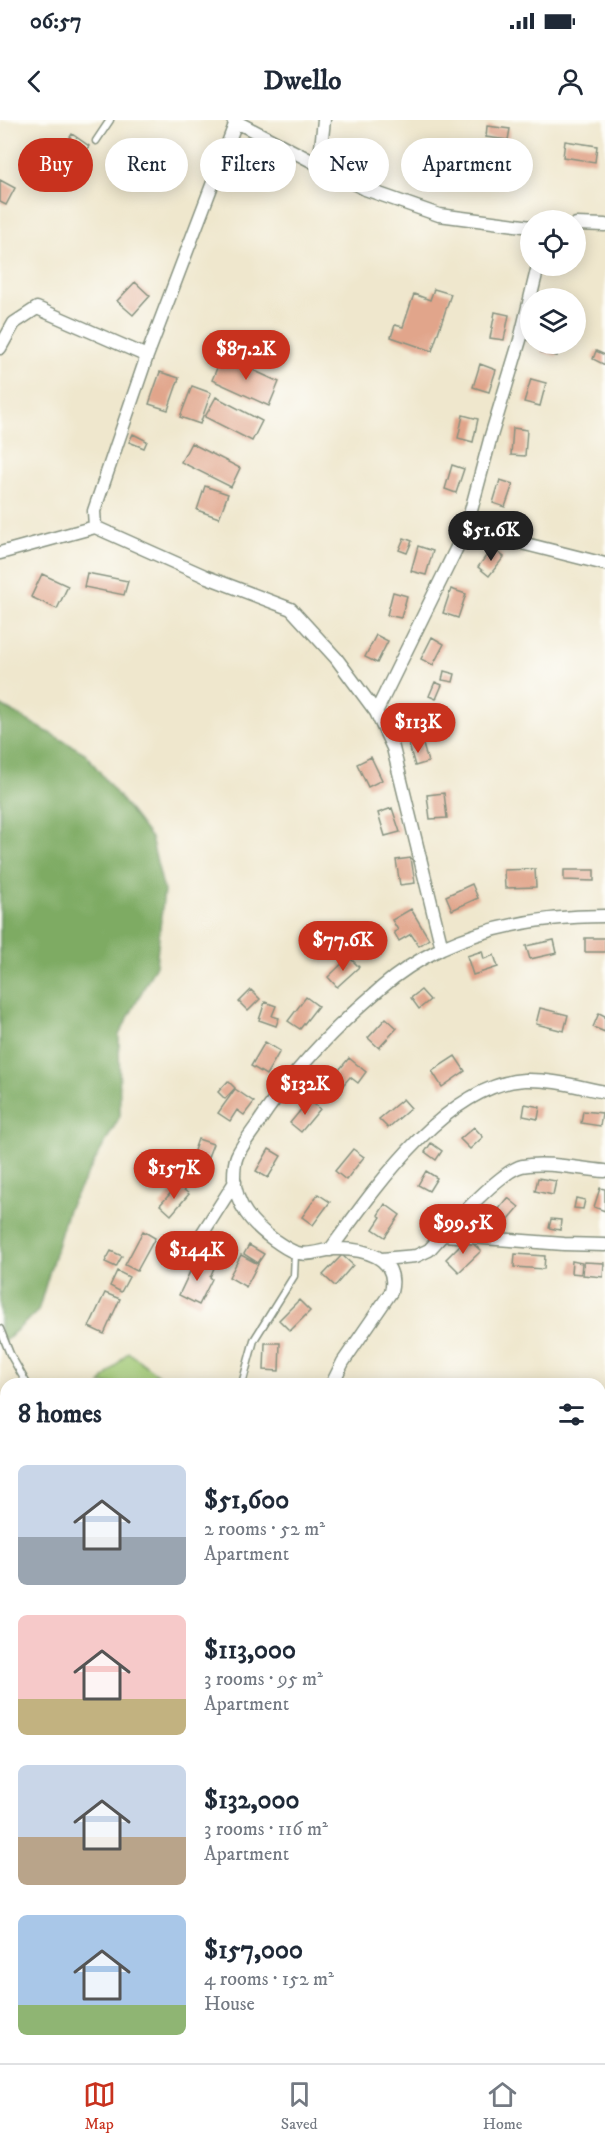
<!DOCTYPE html>
<meta charset="utf-8">
<style>
body{margin:0;font-family:"IM FELL DW Pica",serif;background:#f6f6f7;color:#1f2937;height:100vh;display:flex;flex-direction:column;font-size:22px;white-space:nowrap}
*{box-sizing:border-box;margin:0}
p{font-size:20px;color:#747a83}
.icon{flex:none;width:33px;height:33px;fill:none;stroke:currentColor;stroke-width:2;stroke-linecap:round;stroke-linejoin:round}
.map{position:relative;flex:1;overflow:hidden}
.drawer{position:absolute;left:0px;top:1258px;width:606px;height:686px;display:flex;flex-direction:column;background:#fff;border-radius:18px 18px 0 0;box-shadow:0 3px 15px #0003}
.drawer>*{flex:none}
.top-card{position:absolute;left:18px;top:18px;width:570px;height:54px;display:flex;gap:12px}
.tools{position:absolute;left:520px;top:90px;display:grid;gap:12px}
.tools a{display:grid;place-items:center;width:66px;height:66px;border-radius:50%;background:#fff;box-shadow:0 3px 15px #0003;font-size:30px}
.price{position:absolute;translate:-50% -51px;padding:0 14px;border-radius:21px;background:#c8321e;color:#fff;font-size:20px;line-height:39px;filter:drop-shadow(0 2px 3px #0008)}
.price::after{content:'';position:absolute;left:50%;top:36px;width:18px;height:14px;margin-left:-9px;background:inherit;clip-path:polygon(0 0,100% 0,50% 100%)}
.price.active{background:#222;color:#fff}
ul{padding:0;list-style:none}
li{display:flex;align-items:center;gap:18px;height:150px;padding:0 18px}
li span{display:grid;place-items:center;flex:none;width:168px;height:120px;border-radius:9px;color:#555}
li>.icon{margin-inline-start:auto}
span .icon{width:72px;height:72px;fill:#fffc;stroke-width:1}
li b{font-size:26px}
h2{display:flex;justify-content:space-between;align-items:center;height:72px;padding:0 18px;font-size:26px}
.chip{padding:0 21px;border-radius:27px;background:#fff;box-shadow:0 3px 15px #0003;font-size:21px;line-height:54px}
.chip.active{background:#c8321e;color:#fff}
.status{display:flex;justify-content:space-between;align-items:center;height:42px;padding:0 30px;background:#fff;direction:ltr}
.status svg{height:16px;fill:currentColor}
header{display:flex;justify-content:space-between;align-items:center;height:78px;padding:0 18px;background:#fff;font-size:27px;font-weight:700}
.tabs{display:flex;justify-content:space-around;align-items:center;height:84px;border-top:2px solid #e0e1e3;background:#fff;font-size:16px;color:#747a83}
.tabs a{display:grid;justify-items:center;gap:3px}
.tabs .active{color:#c8321e}
.map>svg:first-child{display:block}
</style>
<div class="status"><b>06:57</b><svg viewBox="0 0 49 12"><path d="M0 12V9h3v3zM5 12V6h3v6zM10 12V3h3v9zM15 12V0h3v12zM26 1h20v11H26zM47 4h2v5h-2z"/></svg></div>
<header><svg class="icon" aria-label="back" viewBox="0 0 24 24"><path d="M15 5l-7 7 7 7"/></svg>Dwello<svg class="icon" aria-label="person" viewBox="0 0 24 24"><circle cx="12" cy="8" r="4"/><path d="M4 21q1-7 8-7t8 7"/></svg></header>
<div class="map">
<svg width="605" height="1943" viewBox="0 0 605 1943">
<rect width="100%" height="100%" fill="#fdfcf7"/>
<filter id="ink" filterUnits="userSpaceOnUse"><feTurbulence type="fractalNoise" baseFrequency=".0167" numOctaves="2"/><feDisplacementMap in="SourceGraphic" scale="12" xChannelSelector="R" yChannelSelector="G"/><feConvolveMatrix kernelMatrix="1 2 1 2 8 2 1 2 1" color-interpolation-filters="sRGB"/></filter>
<filter id="wash" filterUnits="userSpaceOnUse"><feTurbulence type="fractalNoise" baseFrequency=".008" numOctaves="4" result="noise"/><feDisplacementMap in="SourceGraphic" scale="24" xChannelSelector="R" yChannelSelector="G"/><feGaussianBlur stdDeviation="1.35" result="paint"/><feColorMatrix in="noise" values="0 0 0 0 0 0 0 0 0 0 0 0 0 0 0 0 0 1.4 0 .05"/><feComposite in="paint" operator="in"/></filter>
<g filter="url(#wash)">
<rect width="100%" height="100%" fill="#efe7cd"/>
<path fill="#9ec671" stroke="#5e8252" stroke-width="1.5" d="M128,1232l42,32h-70z"/>
<path fill="#7eab63" stroke="#4e744c" stroke-width="1.5" d="M0,585l85,48 66,85 13,53 -8,74 -37,70 1,81 -52,93 -30,102 -38,34z"/>
<g fill="none" stroke-linecap="round" stroke-linejoin="round">
<path stroke="#60bdde" stroke-width="4.5" d="M600,1514l5,-3
M514,1938v5"/>
</g>
<g id="blocks">
<path fill="#e1a58b" d="M487,6l23,3 -2,11 -22,-3z
M72,14l17,12 -13,19 -17,-11z
M565,21l32,5 -2,16 -32,-5z
M0,60l15,8 -9,17 -6,-3z
M135,162l15,14 -17,19 -16,-14z
M434,169l17,5 -19,57 -41,-14 4,-12 8,2 11,-33 16,6z
M495,192l14,3 -5,25 -14,-2z
M544,224h16l-3,12 -16,-4z
M596,231l9,4v10l-12,-6z
M222,236l57,26 -10,24 -57,-26z
M480,244l16,6 -7,22 -16,-5z
M160,252l19,6 -11,32 -19,-6z
M531,259l15,4 -6,23 -16,-4z
M192,266l19,7 -11,31 -20,-7z
M216,277l46,24 -10,20 -47,-24z
M463,295l15,4 -5,23 -15,-4z
M513,308l14,2 -2,26 -14,-1z
M133,314l14,7 -3,7 -15,-6z
M191,323l49,25 -9,19 -50,-25z
M452,345l12,4 -8,24 -11,-4z
M500,360l13,4 -8,23 -12,-4z
M205,366l23,8 -9,24 -22,-8z
M404,418l8,3 -5,12 -8,-3z
M418,426l15,5 -7,24 -15,-4z
M492,428l12,9 -15,19 -11,-9z
M87,453l41,8 -4,14 -40,-8z
M42,454l26,12 -11,23 -26,-12z
M451,469l15,5 -8,24 -15,-5z
M393,472l14,4 -6,22 -14,-3z
M376,515l12,6 -11,22 -12,-6z
M432,517l12,7 -11,21 -12,-6z
M444,551l11,3 -2,8 -11,-2z
M435,562l7,3 -6,14 -7,-3z
M422,621l6,21 -13,4 -6,-21z
M371,637l11,23 -14,7 -11,-23z
M444,673l3,25 -17,1 -3,-24z
M392,688l8,24 -15,4 -7,-23z
M411,738l4,25 -15,2 -4,-25z
M535,749l1,18 -31,1 -1,-18z
M564,750h30v11l-30,-1z
M472,764l6,14 -26,12 -6,-14z
M411,789l18,30 -10,7 -8,-12 -12,7 -5,-9 4,-2 -6,-10z
M585,818h20v14h-20z
M554,820l3,13 -27,6 -4,-13z
M482,831l2,8 10,-4 4,12 -25,8 -6,-19z
M349,837l10,10 -22,20 -9,-10z
M251,870l9,9 -12,12 -9,-9z
M421,870l9,10 -11,9 -8,-11z
M306,877l12,9 -18,23 -12,-8z
M265,882l11,4 -4,10 7,2 -3,8 -17,-6z
M540,888l28,7 -4,16 -28,-7z
M599,893l6,3v16l-12,-5z
M386,898l11,10 -18,20 -11,-10z
M265,922l15,9 -14,24 -15,-9z
M455,936l10,15 -23,16 -10,-16z
M349,938l17,14 -8,11 -8,-6 -11,13 -10,-8z
M228,961l7,7 -10,11 -7,-7z
M235,969l19,13 -10,13 -7,-5 -7,11 -12,-8z
M403,979l8,9 -23,20 -9,-9z
M309,980l11,9 -19,23 -11,-9z
M525,984l15,3 -2,12 -15,-3z
M583,991l19,2 -2,13 -19,-3z
M474,1007l9,10 -13,12 -10,-10z
M198,1019l15,5 -10,26 -14,-5z
M431,1023l11,8 -6,9 -11,-8z
M269,1029l12,7 -13,22 -12,-7z
M353,1029l11,8 -18,23 -11,-9z
M426,1051l11,7 -8,13 -11,-6z
M538,1058l18,3 -3,14 -18,-4z
M178,1065l11,9 -18,21 -11,-10z
M600,1068l5,1v22l-11,-4z
M318,1074l12,8 -17,23 -11,-8z
M508,1078l11,9 -17,20 -11,-9z
M576,1078l9,2 -2,9 -9,-1z
M385,1084l15,11 -15,22 -12,-8 8,-12 -3,-2z
M551,1099l10,1 -1,10 -11,-2z
M143,1111l12,7 -18,33 -12,-6z
M467,1118l14,13 -22,21 -13,-13z
M249,1125l15,9 -6,9 -14,-9z
M111,1131l11,5 -6,11 -11,-5z
M515,1134l30,2 -1,13 -30,-2z
M241,1135l17,9 -12,23 -17,-10z
M342,1135l11,10 -18,21 -12,-11z
M196,1139l18,9 -4,9 2,2 -13,26 -20,-10z
M572,1141l10,2 -1,11 -10,-1z
M584,1142l20,1 -1,14 -20,-2z
M117,1151l12,6 -8,15 -11,-6z
M105,1173l15,6 -16,35 -15,-7z
M299,1180l11,11 -20,20 -11,-11z
M265,1223h15l-1,28 -15,-1z
M0,1376l6,3v21l-6,-3z
M0,1450l6,4v24l-6,-3z
M0,1593l6,2v9l-6,13z
M186,1938h22l1,5h-23z"/>
</g>
</g>
<g filter="url(#ink)">
<use href="#blocks" fill-opacity="0" stroke="#879280" stroke-width="1.5"/>
<g fill="none" stroke-linecap="round" stroke-linejoin="round">
<defs>
<path id="lane" d="M96,21l14,-21
M0,1209l10,25 17,30
M242,1264l12,-44 40,-64 1,-23
M0,1315h6
M0,1742l6,-1
M163,1943l2,-5"/>
<path id="street" d="M233,0l132,69 74,26 92,12
M236,2l-89,234 -53,155 1,16 112,50 84,32 45,49 40,54
M319,46l5,-46
M576,104l29,1
M0,228l14,-25 23,-15 110,48
M466,409l139,35
M0,433l95,-26
M442,828l-49,-200 -17,-36 90,-183 25,-93 29,-96 18,-74
M444,1115l120,9 41,1
M195,1125l40,-63
M330,1130c43,-59 115,-165 194,-170 27,-1 55,7 81,12
M382,1139l34,-3 13,-6c17,-19 71,-79 93,-84 24,-5 58,3 83,5
M332,1264l11,-22 48,-70c9,-36 -29,-44 -57,-43 -13,1 -23,7 -36,4 -9,-2 -16,-8 -24,-13 -22,-16 -38,-34 -40,-62 0,-7 0,-15 3,-22 5,-11 13,-21 20,-31 33,-51 77,-97 124,-137 18,-16 39,-29 61,-40 52,-24 106,-32 163,-32
M600,1407l5,-5
M235,1943l1,-5"/>
</defs>
<use href="#lane" stroke="#879280" stroke-width="9"/>
<use href="#street" stroke="#879280" stroke-width="15"/>
<use href="#lane" stroke="#fff" stroke-width="6"/>
<use href="#street" stroke="#fff" stroke-width="12"/>
</g>
</g>
</svg>
<div class="tools">
<a><svg class="icon" aria-label="locate" viewBox="0 0 24 24"><circle cx="12" cy="12" r="6"/><path d="M12 2v4M12 18v4M2 12h4M18 12h4"/></svg></a>
<a><svg class="icon" aria-label="layers" viewBox="0 0 24 24"><path d="M12 4l9 5-9 5-9-5zM3 14l9 5 9-5"/></svg></a>
</div>
<b class="price" style="left:246px;top:261px">$87.2K</b>
<b class="price active" style="left:491px;top:442px">$51.6K</b>
<b class="price" style="left:418px;top:634px">$113K</b>
<b class="price" style="left:343px;top:852px">$77.6K</b>
<b class="price" style="left:305px;top:996px">$132K</b>
<b class="price" style="left:174px;top:1080px">$157K</b>
<b class="price" style="left:463px;top:1135px">$99.5K</b>
<b class="price" style="left:197px;top:1162px">$144K</b>
<div class="top-card">
<a class="chip active">Buy</a>
<a class="chip">Rent</a>
<a class="chip">Filters</a>
<a class="chip">New</a>
<a class="chip">Apartment</a>
</div>
<section class="drawer">
<h2>8 homes<svg class="icon" aria-label="filters" viewBox="0 0 24 24"><path d="M4 7h16M4 17h16"/><circle cx="9" cy="7" r="2"/><circle cx="15" cy="17" r="2"/></svg></h2>
<ul>
<li><span style="background:linear-gradient(#c9d6e8 60%,#9aa5b1 0)"><svg class="icon" aria-label="home" viewBox="0 0 24 24"><path d="M3 11l9-7 9 7M6 9v11h12V9"/></svg></span><div><b>$51,600</b><p>2 rooms · 52 m²</p><p>Apartment</p></div></li>
<li><span style="background:linear-gradient(#f6c9c9 70%,#c2b280 0)"><svg class="icon" aria-label="home" viewBox="0 0 24 24"><path d="M3 11l9-7 9 7M6 9v11h12V9"/></svg></span><div><b>$113,000</b><p>3 rooms · 95 m²</p><p>Apartment</p></div></li>
<li><span style="background:linear-gradient(#c9d6e8 60%,#b9a48a 0)"><svg class="icon" aria-label="home" viewBox="0 0 24 24"><path d="M3 11l9-7 9 7M6 9v11h12V9"/></svg></span><div><b>$132,000</b><p>3 rooms · 116 m²</p><p>Apartment</p></div></li>
<li><span style="background:linear-gradient(#a9c7e8 75%,#8fb573 0)"><svg class="icon" aria-label="home" viewBox="0 0 24 24"><path d="M3 11l9-7 9 7M6 9v11h12V9"/></svg></span><div><b>$157,000</b><p>4 rooms · 152 m²</p><p>House</p></div></li>
</ul>
</section>
</div>
<nav class="tabs">
<a class="active"><svg class="icon" aria-label="map" viewBox="0 0 24 24"><path d="M3 6l6-2 6 2 6-2v14l-6 2-6-2-6 2zM9 4v14M15 6v14"/></svg>Map</a>
<a><svg class="icon" aria-label="saved" viewBox="0 0 24 24"><path d="M7 4h10v16l-5-4-5 4z"/></svg>Saved</a>
<a><svg class="icon" aria-label="home" viewBox="0 0 24 24"><path d="M3 11l9-7 9 7M6 9v11h12V9"/></svg>Home</a>
</nav>
